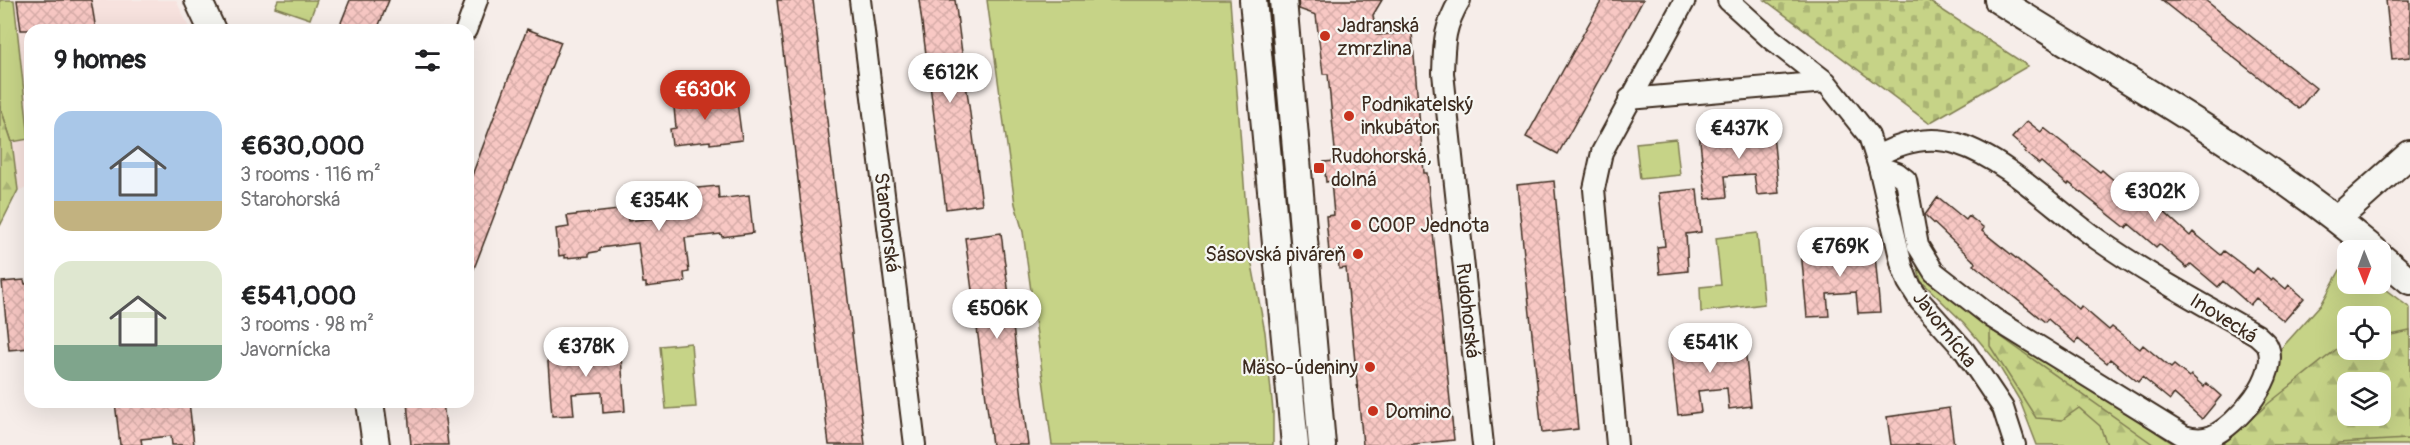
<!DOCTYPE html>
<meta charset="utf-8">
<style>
body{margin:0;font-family:Pangolin,sans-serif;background:#f6f6f6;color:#202124;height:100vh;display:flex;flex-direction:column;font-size:22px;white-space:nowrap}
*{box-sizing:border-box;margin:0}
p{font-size:20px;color:#757577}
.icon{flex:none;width:33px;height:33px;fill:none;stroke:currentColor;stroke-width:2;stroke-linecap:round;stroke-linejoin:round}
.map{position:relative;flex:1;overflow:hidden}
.panel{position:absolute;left:24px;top:24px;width:450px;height:384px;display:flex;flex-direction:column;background:#fff;border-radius:18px;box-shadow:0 6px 24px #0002}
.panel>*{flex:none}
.needle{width:39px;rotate:179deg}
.fabs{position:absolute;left:2337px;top:240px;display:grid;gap:12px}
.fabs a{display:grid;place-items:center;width:54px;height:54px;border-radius:12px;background:#fff;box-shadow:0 6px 24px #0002;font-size:30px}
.price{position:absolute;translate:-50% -51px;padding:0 14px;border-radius:21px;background:#fff;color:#222;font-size:20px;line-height:39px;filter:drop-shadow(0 2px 3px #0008)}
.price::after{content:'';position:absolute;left:50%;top:36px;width:18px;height:14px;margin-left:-9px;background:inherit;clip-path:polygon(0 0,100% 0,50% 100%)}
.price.on{background:#c8321e;color:#fff}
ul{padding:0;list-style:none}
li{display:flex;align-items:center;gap:18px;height:150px;padding:0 30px}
li span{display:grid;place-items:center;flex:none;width:168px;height:120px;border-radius:18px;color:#555}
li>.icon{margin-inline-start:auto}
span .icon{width:72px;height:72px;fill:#fffc;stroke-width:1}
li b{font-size:26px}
h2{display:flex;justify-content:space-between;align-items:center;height:72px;padding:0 30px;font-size:26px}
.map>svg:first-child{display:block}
</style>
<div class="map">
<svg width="2410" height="445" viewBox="0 0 2410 445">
<defs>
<pattern id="forest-firs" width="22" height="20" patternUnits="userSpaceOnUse" patternTransform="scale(1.5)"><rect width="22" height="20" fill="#c6d387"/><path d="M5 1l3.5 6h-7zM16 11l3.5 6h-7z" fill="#abb574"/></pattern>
<pattern id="cemetery-stones" width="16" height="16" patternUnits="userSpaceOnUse" patternTransform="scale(1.5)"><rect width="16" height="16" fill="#c6d387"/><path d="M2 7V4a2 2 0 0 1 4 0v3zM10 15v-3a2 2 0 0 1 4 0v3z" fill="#abb574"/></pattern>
<pattern id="building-cross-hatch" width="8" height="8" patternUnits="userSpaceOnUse" patternTransform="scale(1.5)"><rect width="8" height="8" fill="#f8c8c4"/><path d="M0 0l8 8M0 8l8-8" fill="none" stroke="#d6aca8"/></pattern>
</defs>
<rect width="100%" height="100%" fill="#f6ede9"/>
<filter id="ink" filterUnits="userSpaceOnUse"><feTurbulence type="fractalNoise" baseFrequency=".0167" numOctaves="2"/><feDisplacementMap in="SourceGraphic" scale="12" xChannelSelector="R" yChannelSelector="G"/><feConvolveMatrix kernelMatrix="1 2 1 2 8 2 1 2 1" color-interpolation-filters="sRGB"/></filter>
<g filter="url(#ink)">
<path fill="#f7e2de" d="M14,0h162l14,30h-160v158l-12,2 -6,-48 17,-3z"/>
<path fill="#c6d387" stroke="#807e52" stroke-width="1.5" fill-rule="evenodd" d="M0,0h14l15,139 -17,3 -12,-36z
M278,0h39l-7,19 -35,-12z
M987,0h243l19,249 16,83 8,79v34h-221l-29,-213 -8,-28z
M1264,0h6l17,166 -7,1z
M1676,139l4,36 -40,4 -4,-36z
M1281,181h6l24,248h-8z
M1757,233l7,71 -63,8 -1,-25 21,-2 -5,-47z
M2346,259l2,25h30l32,24v137h-220l34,-9 53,-83 45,-50zM2348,316h32v34h-32zM2348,382h32v34h-32z
M1920,265l68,55 187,125h-138l-17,-44 -24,-40 -32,-38 -43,-42 -4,-15z
M691,343l5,64 -30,2 -6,-63z"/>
<path fill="url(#forest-firs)" stroke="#807e52" stroke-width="1.5" fill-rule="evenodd" d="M0,106l12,36 6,48 -18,36z
M1990,329l164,116h-47l-7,-19 -21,-18 -17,12 -26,-2 -46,-72z
M2410,331v110l-3,-2 -69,4 -1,2h-115l47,-42 78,-62 1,9h32l1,-13zM2348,382h32v34h-32z"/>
<path fill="url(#cemetery-stones)" stroke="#807e52" stroke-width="1.5" d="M1765,0h162l101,66 -99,57z"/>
<path fill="url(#building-cross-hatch)" stroke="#3b2a1e" stroke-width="1.5" d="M17,0h74l5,30h-75z
M350,0h39l-12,30h-39z
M777,0h36l52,445h-36z
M919,0h36l27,204 -36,5z
M1298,0h84l-9,15 3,20 36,-2 12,140h3l27,267 -49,5h-42l-17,-177 -7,1 -1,-17 -9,1 -3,-37 8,-1 -3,-34 -5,1 -2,-20 12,-1 -8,-87h-5l-7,-59 -17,-6z
M1602,0h41l-85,154 -32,-17z
M2161,0h44l111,88 -17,21z
M2386,0h24v57l-18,2z
M527,29l34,13 -93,242v-98z
M706,93l1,13 30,-4 5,38 -32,4v-3l-38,4 -2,-16 6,-1 -3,-31z
M2027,121l14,11 3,-4 56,44 2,-2 28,24 2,-3 27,24 3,-5 28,26 3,-4 28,23 3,-4 29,22 4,-5 14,12 2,-2 13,11 3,-4 15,13 -20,23 -28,-23 -6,7 -27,-24 -5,6 -27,-23 -4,4 -28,-24 -3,3 -27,-23 -3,4 -57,-45 -1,2 -27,-23 -2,2 -15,-12 2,-2 -14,-12z
M1772,125l7,68 -22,2 -3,-21 -29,2 2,21 -21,2 -7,-68 22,-2 1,5 29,-3 -1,-4z
M1554,181l24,248 -36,4 -25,-248z
M718,186l1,13 30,-4 4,38 -31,4 -1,-3 -36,4 4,34 -5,1 1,9 -39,5v-4h-3l-5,-40 -38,5v3l-11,2v3l-24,2v-3l-6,1 -3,-27 13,-2 -2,-11 60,-7 1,12 53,-6 -4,-25z
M1697,189l4,43 -15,2 2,37 -28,3 -3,-27 8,-1 -6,-53z
M1938,197l28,23 3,-4 15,12 -2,3 97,78 2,-3 28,24 3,-3 28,22 3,-4 28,23 3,-3 15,12 2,-2 13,12 2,-4 15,13 -19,23 -28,-25 -4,6 -28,-23 -4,5 -28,-23 -3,4 -29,-24 -3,4 -27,-24 -3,3 -71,-57 2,-2 -51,-48z
M1001,233l21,164 6,48h-36l-16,-125 -11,-82z
M1874,243l6,69 -22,1 -2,-21 -29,2 2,22 -22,1 -6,-67 22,-2v5l29,-3v-5z
M24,280l1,4h5v64l-21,2 -7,-68z
M1744,338l7,68 -22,3 -2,-21 -29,3 3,21 -23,3 -8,-68 22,-3 1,5 29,-3 -1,-5z
M620,343l5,68 -22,2 -1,-21 -30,2 2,21 -22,1 -5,-67 22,-2v5l30,-2 -1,-5z
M115,402h74l5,43h-22l-1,-9 -30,3 1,6h-22z
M407,402h36l5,43h-37z
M1949,408l5,37h-63l-4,-28z"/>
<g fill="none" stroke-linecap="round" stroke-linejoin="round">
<defs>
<g id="minor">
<path id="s1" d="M860,0l55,445"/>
<path id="s2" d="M1460,0c-16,27 -16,42 -17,73l40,372"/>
<path d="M1728,0l43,39 55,43 43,54 10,31 23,99 6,16 12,19 44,49 39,58 12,37"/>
<path d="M466,30l11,-30"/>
<path d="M1629,99l197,-17"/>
<path d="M1876,157c25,-15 54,-22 82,-13 48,15 98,66 139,95 51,36 106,65 160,96 3,3 8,7 10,10 15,29 -31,81 -55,91 -10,4 -18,3 -28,0l-191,-118 -59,-46 -16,-26 -12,-66 -9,-7 -18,-6"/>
<path d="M1617,445l-23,-256 8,-37 83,-152"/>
</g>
<path id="tertiary" d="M198,0l14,30
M1253,0l42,445
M1283,0l39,445
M1998,0c127,80 261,153 376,250
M2337,219l73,-65
M2380,256l30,25
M370,402l6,43"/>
</defs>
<use href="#minor" stroke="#3b2a1e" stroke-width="24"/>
<use href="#tertiary" stroke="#3b2a1e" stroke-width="30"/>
<use href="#minor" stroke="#f6f6f2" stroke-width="20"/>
<use href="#tertiary" stroke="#f6f6f2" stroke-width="26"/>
</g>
</g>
<g fill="#c8321e" stroke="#f6f6f2" stroke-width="2">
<circle cx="1325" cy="36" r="6"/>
<circle cx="1349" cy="116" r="6"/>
<rect x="1313" y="162" width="12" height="12" rx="3"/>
<circle cx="1356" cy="225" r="6"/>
<circle cx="1358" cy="254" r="6"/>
<circle cx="1370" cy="367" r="6"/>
<circle cx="1373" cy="411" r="6"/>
</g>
<g text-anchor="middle" stroke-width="4.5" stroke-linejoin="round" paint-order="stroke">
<g font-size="20" fill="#3b2a1e" stroke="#f6f6f2" text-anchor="start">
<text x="1337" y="32">Jadranská<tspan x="1337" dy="23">zmrzlina</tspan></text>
<text x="1361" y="111">Podnikatelský<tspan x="1361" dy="23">inkubátor</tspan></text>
<text x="1331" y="163">Rudohorská,<tspan x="1331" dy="23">dolná</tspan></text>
<text x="1368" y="232">COOP Jednota</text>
<text x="1346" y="261" text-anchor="end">Sásovská piváreň</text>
<text x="1358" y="374" text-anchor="end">Mäso-údeniny</text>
<text x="1385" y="418">Domino</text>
</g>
<g font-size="20" fill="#3b2a1e" stroke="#f6f6f2">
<text dy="7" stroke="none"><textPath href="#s1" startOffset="224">Starohorská</textPath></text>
<text dy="7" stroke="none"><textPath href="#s2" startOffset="315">Rudohorská</textPath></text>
<text transform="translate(2224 318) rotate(32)" y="7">Inovecká</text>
<text transform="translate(1945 329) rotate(52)" y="7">Javornícka</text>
</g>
</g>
</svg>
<div class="fabs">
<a><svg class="needle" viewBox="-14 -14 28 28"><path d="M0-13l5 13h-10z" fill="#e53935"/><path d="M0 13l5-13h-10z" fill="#757577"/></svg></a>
<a><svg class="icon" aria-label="locate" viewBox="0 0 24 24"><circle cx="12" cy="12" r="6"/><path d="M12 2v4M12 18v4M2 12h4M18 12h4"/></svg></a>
<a><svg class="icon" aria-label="layers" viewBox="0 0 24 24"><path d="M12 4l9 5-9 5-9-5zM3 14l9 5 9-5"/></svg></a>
</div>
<b class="price" style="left:950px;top:104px">€612K</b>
<b class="price on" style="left:705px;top:121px">€630K</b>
<b class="price" style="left:1739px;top:160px">€437K</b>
<b class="price" style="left:2155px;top:223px">€302K</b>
<b class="price" style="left:659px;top:232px">€354K</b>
<b class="price" style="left:1840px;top:278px">€769K</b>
<b class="price" style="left:997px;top:340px">€506K</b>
<b class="price" style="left:1710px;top:374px">€541K</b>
<b class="price" style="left:586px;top:378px">€378K</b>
<section class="panel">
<h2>9 homes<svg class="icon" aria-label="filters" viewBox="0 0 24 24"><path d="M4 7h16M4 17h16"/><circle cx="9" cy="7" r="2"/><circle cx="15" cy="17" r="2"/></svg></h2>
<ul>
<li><span style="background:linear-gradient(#a9c7e8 75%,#c2b280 0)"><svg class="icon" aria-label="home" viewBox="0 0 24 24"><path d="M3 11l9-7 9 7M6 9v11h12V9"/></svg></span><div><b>€630,000</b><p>3 rooms · 116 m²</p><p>Starohorská</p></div></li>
<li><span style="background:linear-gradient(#dfe7d0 70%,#7fa58c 0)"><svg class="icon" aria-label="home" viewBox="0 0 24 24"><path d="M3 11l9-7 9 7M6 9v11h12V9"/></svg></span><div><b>€541,000</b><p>3 rooms · 98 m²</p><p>Javornícka</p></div></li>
</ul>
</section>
</div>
